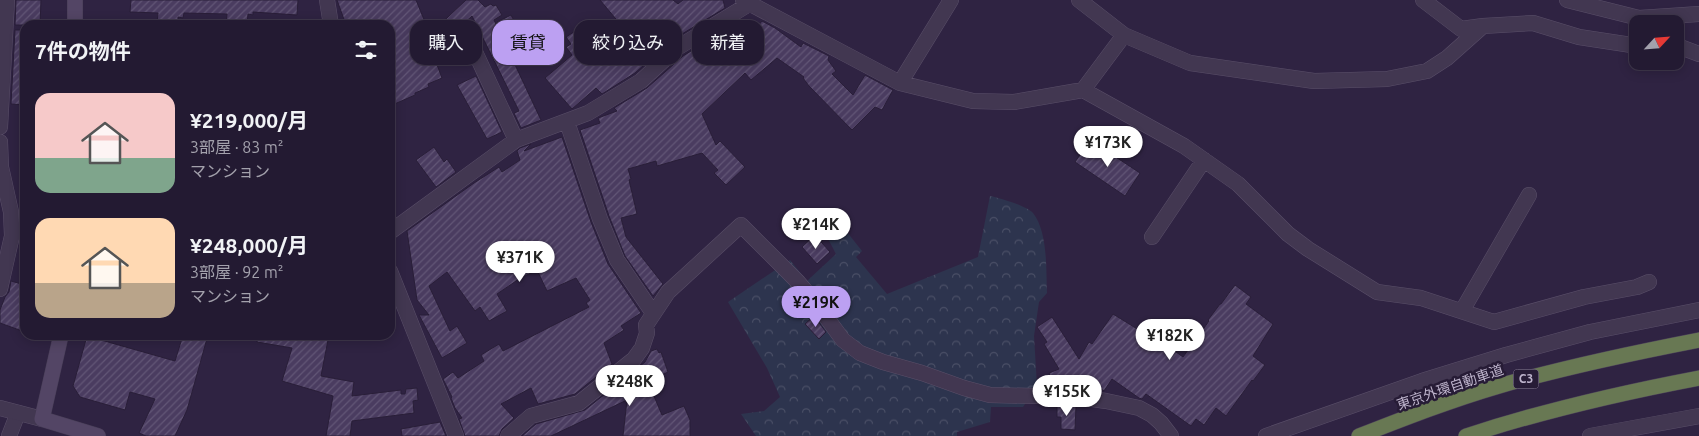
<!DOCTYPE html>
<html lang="ja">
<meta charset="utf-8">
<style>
body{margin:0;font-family:Ubuntu,"Noto Sans JP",sans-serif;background:#2f273e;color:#f1f3f6;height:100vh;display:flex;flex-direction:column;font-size:19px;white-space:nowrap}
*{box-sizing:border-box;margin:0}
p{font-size:16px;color:#a3a1ac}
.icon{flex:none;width:28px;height:28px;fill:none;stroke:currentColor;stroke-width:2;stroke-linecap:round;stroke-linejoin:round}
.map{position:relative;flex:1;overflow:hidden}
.side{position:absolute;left:20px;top:20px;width:375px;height:320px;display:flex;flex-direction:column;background:#231a32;border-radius:15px;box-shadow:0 2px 12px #0003,0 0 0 1px #40384d}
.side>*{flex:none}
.guide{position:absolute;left:410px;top:20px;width:475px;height:45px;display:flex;gap:10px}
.needle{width:32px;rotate:64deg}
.buttons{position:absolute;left:1629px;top:15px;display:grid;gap:10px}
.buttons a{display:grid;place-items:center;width:55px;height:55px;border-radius:10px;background:#231a32;box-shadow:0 2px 12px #0003,0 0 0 1px #40384d;font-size:25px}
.price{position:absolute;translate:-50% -42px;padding:0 11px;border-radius:18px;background:#fff;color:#222;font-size:16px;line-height:32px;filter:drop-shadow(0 1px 2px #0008)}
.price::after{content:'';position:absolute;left:50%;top:30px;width:15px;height:11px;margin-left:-8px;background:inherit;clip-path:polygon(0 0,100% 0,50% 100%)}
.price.active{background:#bca0f2;color:#111}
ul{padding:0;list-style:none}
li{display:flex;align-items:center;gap:15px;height:125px;padding:0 15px}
li span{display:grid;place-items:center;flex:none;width:140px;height:100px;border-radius:15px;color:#555}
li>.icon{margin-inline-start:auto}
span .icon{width:60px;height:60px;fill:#fffc;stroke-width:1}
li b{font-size:21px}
h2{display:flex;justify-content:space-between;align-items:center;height:60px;padding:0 15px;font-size:21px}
.pill{padding:0 18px;border-radius:15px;background:#231a32;box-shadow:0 2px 12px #0003,0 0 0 1px #40384d;font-size:18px;line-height:45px}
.pill.active{background:#bca0f2;color:#111}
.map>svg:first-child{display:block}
</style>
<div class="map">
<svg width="1699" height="436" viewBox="0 0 1699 436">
<defs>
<pattern id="forest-crowns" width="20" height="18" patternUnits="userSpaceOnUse" patternTransform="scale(1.25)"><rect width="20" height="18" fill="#2d344e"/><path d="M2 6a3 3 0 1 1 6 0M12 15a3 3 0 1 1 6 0" fill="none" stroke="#4a4f66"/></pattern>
<pattern id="building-hatch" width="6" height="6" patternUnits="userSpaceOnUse" patternTransform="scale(1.25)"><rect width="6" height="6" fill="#4a3c60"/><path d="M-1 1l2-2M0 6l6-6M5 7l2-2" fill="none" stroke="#625676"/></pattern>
</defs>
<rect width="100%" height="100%" fill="#2f2342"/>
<path fill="url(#forest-crowns)" d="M990,196c10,2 37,10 43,17 15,19 13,57 14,80l-8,9 -5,34 3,50 -14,21h-32l-1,15 -33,10v4h-201l-15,-22 23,-3 16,-14 -13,-29 -39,-66 62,-42 17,21 29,-27 -14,-27 17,-5 23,29 -6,6 31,37 91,-37z"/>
<path fill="url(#building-hatch)" stroke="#291e38" d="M16,0h25l-1,25h-25z
M131,0h167l-1,15 -44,-3v3l-5,-1 -1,11h-21l1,-11 -43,-1 -1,5 -5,-1v7l-21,-1 1,-10 -28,-1z
M337,0h79l14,34 36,-34h12l7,7 6,-3 2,2 3,-1 6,10 -8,5 47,100 -20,8 -7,-15 5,-2 -47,-95 -19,17 8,15 -25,14 6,16 -14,6 1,3 -14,6v2l-25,11v-81h-44z
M600,0h73l5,4 5,-4h40l2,8 -53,32 -37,33 -33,21 -6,-6 -24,21 -27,-31 27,-23 -6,-8 5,-3 -5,-7 17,-11 9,14 2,-1 18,25 24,-21z
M511,15l8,15 -10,5 -12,-13z
M762,21l13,7 26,19 2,-4 26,13 -1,4 8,11 -4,3 21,21 12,-20 28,15 -11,20 -7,-3 -23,23 -43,-44 -6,-8 1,-1 -27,-19 -26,22 -6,-7 -43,41 14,31 4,-4 25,26 -19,18 -12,-12 4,-3 -16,-17 -45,13 -1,-5 -28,8 3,10 -2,1 8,34 -16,4 5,19 37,47 -10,12 -28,-40 -16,-40 -29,-86 20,-7 -2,-5 19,-7 -3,-3 33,-20 36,-32 54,-34 13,14z
M15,30h10v75l-14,-1z
M476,76l26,56 -15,7 -30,-54z
M562,137l29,85 17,42 33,49 -20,13 3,4 -20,13 8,21 -37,30 -37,10 -7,-16 -30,16 13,14 -12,11 -3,7h-34l-6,-17 3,-1 -7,-10 -4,-10 1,-1 -9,-18 10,-7 5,6 26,-17 -3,-6 18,-11 4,7 86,-44 -3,-4 4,-3 -14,-22 -29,13 -10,-21 -18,9 -22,15 10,17 -18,10 -9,-14 -5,4 -28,-39 -18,14 21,45 7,-5 10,17 -25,15 -23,-43h10l-12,-15 -10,-69 67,-48 25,-16 3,5 18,-12 -3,-9 3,-3 11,-4 -7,7z
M1090,140l50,33 -15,23 -50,-34z
M434,147l10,15 3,-3 9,13 -20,15 -20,-27z
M815,235l15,17 -13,12 -15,-17z
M11,281l14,4v47l-25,-9v-13l5,-13 4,-5z
M1235,285l16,12 -5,7 27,20 -20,32 12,9 -12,16 -1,-1 -26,36 -10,-8 -12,17 -8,-6 -5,7 -45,-32 -4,5 -3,-1 -27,-19 -8,12 -12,-8 -11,5 -26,-1 -6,-14 10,-4 -15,-25 3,-2 -10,-15 15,-10 27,42 10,-17 3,2 21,-30 47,29 1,-2 22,16 26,-36 -1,-1 12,-16h1z
M814,316l12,16 -7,7 -14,-15z
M183,335h25l-21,75 -12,26h-29l-7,-3 16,-34 -25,-7 -5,18 -45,-13 -7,-11 14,-50 88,25z
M257,335h72l-8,41 33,6 -2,14 49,-6v4h4l1,-5 11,-1 1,12 -5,1 1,12 -62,8 -2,15h-24l7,-40 -51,-15 10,-33 -35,-6z
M657,349l2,4 2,-1 7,20 -20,10 14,33 22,-9 6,14v16h-67l4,-36 -76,36h-29l14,-12 49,-14 60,-48 6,-11z
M1057,406h19l-1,24 -14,-1v-12h-4z
M440,422l6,14h-44l-1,-7z"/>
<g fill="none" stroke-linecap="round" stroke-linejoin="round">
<defs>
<path id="minor" d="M327,0l4,25
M743,0l157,83 73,18 41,1 69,-12 41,-55
M1079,0l45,35 66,28 124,18 73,-2 40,-8 20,-13 36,-32
M1423,0l38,29 22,-3 50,-3 46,14 59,9
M1567,0l72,18 60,-4
M469,39l47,101
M1675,45l24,9
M900,83l51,-83
M1083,90l101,56 54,38 50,50 20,15 69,43 44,6 73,24 90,-25 53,-10 12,-5
M567,122l33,97 17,41 36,53
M0,127l7,-127
M0,142l1,25 10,45 1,24 -12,53
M390,232l126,-92 72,-27 53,-32 36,-33 72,-44
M1152,237l52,-77
M390,271l66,165
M1462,311l67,-116
M9,436l9,-23
M508,436l23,-20 48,-13 55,-44 8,-11 5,-15 -1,-8 22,-33 73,-67 57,57 17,20 28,38 17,13 23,9 39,11 42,15 26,7 88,2 28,4 33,7 13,7 9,8 10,13"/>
<path id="tertiary" d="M0,408l42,11
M1266,436l156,-55 84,-26 84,-23 109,-22
M1590,436l109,-20"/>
<path id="secondary" d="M75,0v25
M61,335l-19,84 56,17"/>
<path id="motorway" d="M1359,436c46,-18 92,-36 140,-50 66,-19 133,-33 200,-46
M1466,436c76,-25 154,-43 233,-58"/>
</defs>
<use href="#minor" stroke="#5a4f69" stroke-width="16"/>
<use href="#tertiary" stroke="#5a4f69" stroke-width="16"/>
<use href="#secondary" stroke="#483e57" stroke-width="16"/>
<use href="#motorway" stroke="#4a3f59" stroke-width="16"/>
<use href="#minor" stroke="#423751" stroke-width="15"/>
<use href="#tertiary" stroke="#423751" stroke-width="15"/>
<use href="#secondary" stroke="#534565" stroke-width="15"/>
<use href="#motorway" stroke="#687853" stroke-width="15"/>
</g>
<g text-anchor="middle" stroke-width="5" stroke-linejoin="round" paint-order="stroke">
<rect fill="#271c36" stroke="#91869f" stroke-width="1" x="1513.5" y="369.5" width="25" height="19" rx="4"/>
<g font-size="12" font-weight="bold" fill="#beb4cc">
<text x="1526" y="383">C3</text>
</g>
<g font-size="14" fill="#beb4cc" stroke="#271c36">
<text transform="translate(1450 387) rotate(-19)" y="5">東京外環自動車道</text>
</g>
</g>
</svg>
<div class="buttons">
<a><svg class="needle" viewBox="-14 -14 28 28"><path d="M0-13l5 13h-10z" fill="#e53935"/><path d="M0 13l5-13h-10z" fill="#a3a1ac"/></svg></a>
</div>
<b class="price" style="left:1108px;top:168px">¥173K</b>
<b class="price" style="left:816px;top:250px">¥214K</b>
<b class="price" style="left:520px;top:283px">¥371K</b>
<b class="price active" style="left:816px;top:328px">¥219K</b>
<b class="price" style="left:1170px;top:361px">¥182K</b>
<b class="price" style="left:630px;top:407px">¥248K</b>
<b class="price" style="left:1067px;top:417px">¥155K</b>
<div class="guide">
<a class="pill">購入</a>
<a class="pill active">賃貸</a>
<a class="pill">絞り込み</a>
<a class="pill">新着</a>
</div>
<section class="side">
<h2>7件の物件<svg class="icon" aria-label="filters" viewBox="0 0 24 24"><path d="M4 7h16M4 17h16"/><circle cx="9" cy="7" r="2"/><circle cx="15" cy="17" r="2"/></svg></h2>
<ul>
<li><span style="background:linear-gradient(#f6c9c9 65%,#7fa58c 0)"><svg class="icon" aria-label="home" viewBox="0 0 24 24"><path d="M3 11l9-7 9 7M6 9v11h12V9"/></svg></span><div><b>¥219,000/月</b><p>3部屋 · 83 m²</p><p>マンション</p></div></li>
<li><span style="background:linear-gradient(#ffd9b3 65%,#b9a48a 0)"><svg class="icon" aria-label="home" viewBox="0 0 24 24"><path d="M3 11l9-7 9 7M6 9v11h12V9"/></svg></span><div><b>¥248,000/月</b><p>3部屋 · 92 m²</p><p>マンション</p></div></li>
</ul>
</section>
</div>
